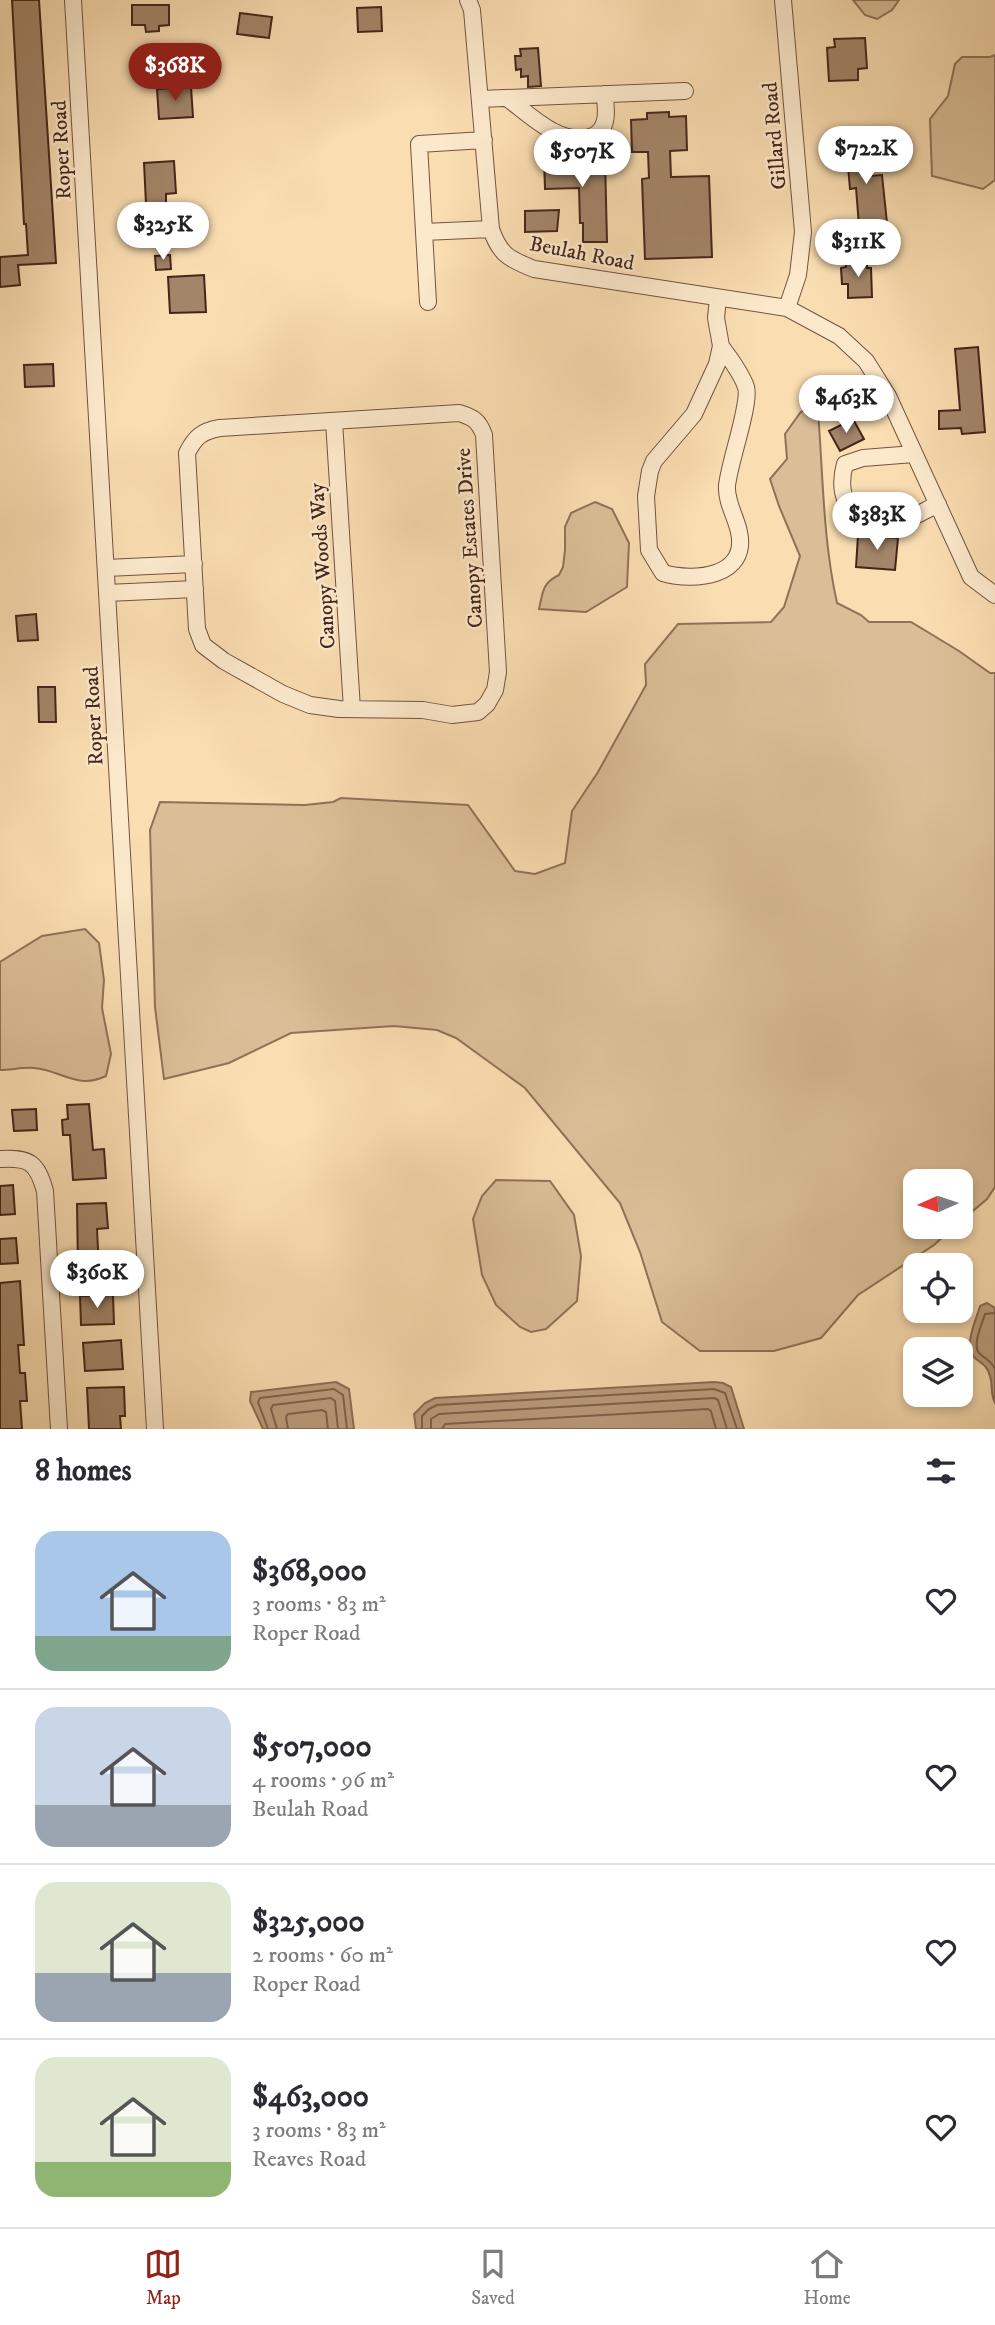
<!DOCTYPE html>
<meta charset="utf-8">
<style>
body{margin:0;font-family:"IM FELL DW Pica",serif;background:#f2f2f3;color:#2b2b33;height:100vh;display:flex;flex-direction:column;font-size:26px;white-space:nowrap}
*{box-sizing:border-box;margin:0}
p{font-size:23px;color:#7c7c81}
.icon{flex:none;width:38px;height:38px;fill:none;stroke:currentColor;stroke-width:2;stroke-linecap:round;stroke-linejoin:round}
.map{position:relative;height:1429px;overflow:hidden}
.panel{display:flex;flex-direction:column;background:#fff;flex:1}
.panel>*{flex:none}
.needle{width:46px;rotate:267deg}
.controls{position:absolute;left:903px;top:1169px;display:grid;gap:14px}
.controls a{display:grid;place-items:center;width:70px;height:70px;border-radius:14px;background:#fff;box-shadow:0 4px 10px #0003;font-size:35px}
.price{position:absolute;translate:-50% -60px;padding:0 16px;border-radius:24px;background:#fff;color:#222;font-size:23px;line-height:46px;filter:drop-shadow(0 2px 4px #0008)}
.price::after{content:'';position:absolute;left:50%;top:42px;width:21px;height:16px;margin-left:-10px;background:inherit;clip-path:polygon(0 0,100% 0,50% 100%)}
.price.active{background:#8f2418;color:#fff}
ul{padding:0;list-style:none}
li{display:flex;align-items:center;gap:21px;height:175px;padding:0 35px}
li+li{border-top:2px solid #e1e1e2}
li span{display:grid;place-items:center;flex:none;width:196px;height:140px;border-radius:21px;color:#555}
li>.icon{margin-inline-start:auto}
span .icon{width:84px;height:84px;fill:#fffc;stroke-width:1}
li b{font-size:30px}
h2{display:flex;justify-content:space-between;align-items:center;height:84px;padding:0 35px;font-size:30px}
.dock{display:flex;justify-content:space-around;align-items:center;height:98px;border-top:2px solid #e1e1e2;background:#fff;font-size:19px;color:#7c7c81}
.dock a{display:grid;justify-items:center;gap:4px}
.dock .active{color:#8f2418}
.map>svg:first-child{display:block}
</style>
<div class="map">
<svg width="995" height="1429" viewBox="0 0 995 1429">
<rect width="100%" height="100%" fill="#faddb1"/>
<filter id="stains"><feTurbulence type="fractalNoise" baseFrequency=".00286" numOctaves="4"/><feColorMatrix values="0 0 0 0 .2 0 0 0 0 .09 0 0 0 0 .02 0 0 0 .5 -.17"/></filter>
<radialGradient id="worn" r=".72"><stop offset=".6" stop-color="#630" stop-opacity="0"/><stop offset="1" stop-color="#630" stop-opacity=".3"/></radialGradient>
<path fill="#dbbe97" stroke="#907258" stroke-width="2" d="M853,0h46l-7,10 -15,9 -12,-4z
M995,55v125l-12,9 -51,-13 -2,-57 18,-23 7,-32 7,-7h28z
M811,404l7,7c5,64 5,129 19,192l24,12 8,7h42l48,29 31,22h5v514l-8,12 -26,22v-40h-46v46h39l-20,18 -76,50 -37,43 -47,13h-74l-38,-29 -22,-70 -20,-49 -95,-115 -69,-50 -19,-8 -43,-4 -103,7 -62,30 -65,16 -9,-72 -5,-177 10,-28 145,3 28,-3 8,-4 127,7 47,66 20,3 30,-11 7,-52 26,-39 48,-87 -1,-21 33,-40 93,-2 13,-15 16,-51 -21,-50 -9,-27 17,-20 -2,-25 15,-21z
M595,502l17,7 17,34 -2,44 -41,25 -47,-3c4,-17 3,-26 20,-34l4,-8 2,-17v-23l6,-14z
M85,929l14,14 5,37 -2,28 9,46 -5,22c-29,14 -45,-6 -72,-8 -11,-1 -23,2 -34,2v-108l42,-26z
M496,1180l54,1 24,34 7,41 -4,45 -31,28 -15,3 -11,-5 -24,-22 -14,-30 -9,-56 9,-23z"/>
<path fill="#bc9e7e" stroke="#8c6e56" stroke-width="2" d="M987,1303l8,5v95c-5,-9 -2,-18 -5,-27 -2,-9 -7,-12 -14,-17 -14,-12 0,-38 4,-53z
M336,1382l13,7 5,40h-91l-13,-28 1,-9z
M714,1382l9,1 8,4 13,42h-328l-2,-15 11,-11 10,-5z"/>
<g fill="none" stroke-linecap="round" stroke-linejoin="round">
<path stroke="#80624c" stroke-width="2" d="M995,1313l-10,1c-3,10 -13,31 -6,39 6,6 12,7 16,16
M268,1429l-10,-27 2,-4 74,-9 9,6 4,34
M277,1429l-6,-20 2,-4 58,-7 4,3 3,28
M288,1429l-2,-12 2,-3 34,-4 4,2 2,17
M422,1429v-13l7,-7 8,-4 277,-16 11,4 12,36
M431,1429v-10l8,-5 275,-16 4,2 9,29
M442,1429l3,-5 263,-15 3,2 5,18"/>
</g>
<path fill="#a38569" stroke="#45251a" stroke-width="2" d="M12,0h27l17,263 -38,2 2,20 -20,2v-30l28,-2 -2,-31h-2z
M132,5h37v20l-10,1v5l-13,1 -1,-7h-13z
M381,7l1,24 -24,1 -1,-24z
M240,13l32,4 -3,21 -32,-4z
M865,38l2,30 -9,1v11l-29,1 -2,-33 8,-1 -1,-8z
M538,48l3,38 -13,1v-11l-7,1v-8l-5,1 -1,-14h6l-1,-7z
M191,87l2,30 -34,2 -2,-30z
M669,112v5l17,-1 1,34 -17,1 1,26 38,-1 3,81 -67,2 -3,-80 7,-1 -1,-26h-16l-1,-32 16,-1v-6z
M866,141l3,35 13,-1 5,48 -28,3 -3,-38 -6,1 -4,-46z
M558,152h26l1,6h20l2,84h-24v-19h-3l-1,-35 -34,1 -1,-30h14z
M174,161l2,32 -10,1v9l-20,1 -2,-41z
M559,210l-2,21 -32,1v-21z
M170,255l1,14 -15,1 -1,-14z
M867,259v9h4l1,29 -24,1v-14h-6l-1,-16 5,-1v-7z
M204,275l2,37 -36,1 -2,-36z
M978,347l7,85 -23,2 -1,-6 -22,1v-18l21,-1 -5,-61z
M53,364l1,22 -29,1 -1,-22z
M853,419l11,20 -24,12 -11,-20z
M858,535l40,3 -3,32 -39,-3z
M36,614l2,26 -20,1 -2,-25z
M38,687h17l1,35h-17z
M89,1104l4,46 11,-1 2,29 -33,2 -3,-45h-7l-1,-15 6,-1 -1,-14z
M36,1109l1,21 -23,1 -2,-21z
M13,1185l2,29 -15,1v-29z
M106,1203l2,25 -11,1 2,40 -21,1 -1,-66z
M16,1238l2,25 -18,1v-25z
M20,1281l4,64h-6l2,28h5l2,28h-7l2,28h-22v-146z
M113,1295l1,29 -33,1 -1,-29z
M121,1340l2,29 -38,2 -2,-28z
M124,1387l1,29h-5l1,13h-32l-2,-41z"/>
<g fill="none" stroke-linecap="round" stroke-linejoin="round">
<defs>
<path id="minor" d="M73,0l82,1429
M468,0l4,10 19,219c9,26 18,30 43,40l253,39 52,28 27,25 22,35 83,181 24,18
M783,0l20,232 -5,43 -11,33
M507,98c23,17 53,48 83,39 19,-5 17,-28 14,-43
M480,99l205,-8
M424,232l67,-3
M718,298l-2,20 5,28 -4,18 -23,50 -40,47 -4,10 -4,25 3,54 14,23c31,9 86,4 76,-41 -3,-15 -13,-30 -12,-46 2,-23 24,-83 19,-99 -5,-15 -16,-28 -25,-41
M428,302l-9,-158 65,-4
M459,413c14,4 20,8 25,22l14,237 -3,18 -8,14 -9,8 -26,3 -29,-5 -84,-1 -29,-4 -27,-11 -59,-33 -21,-16 -6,-16 -10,-176c8,-16 15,-22 33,-25z
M334,421l18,288
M914,454l-51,4 -18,6c-12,41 16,72 57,58 12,-5 24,-12 36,-18
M106,568l88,-4
M107,593l88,-4
M0,1159c30,-2 37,4 45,32l14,238"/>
</defs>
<use href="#minor" stroke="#725340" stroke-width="18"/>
<use href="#minor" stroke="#fce9cc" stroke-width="16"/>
</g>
<g text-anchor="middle" stroke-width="5" stroke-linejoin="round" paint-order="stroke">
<g font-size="21" fill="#45251a" stroke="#fce9cc">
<text transform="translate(774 136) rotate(-95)" y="7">Gillard Road</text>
<text transform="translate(61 150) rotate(-93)" y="7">Roper Road</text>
<text transform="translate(582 253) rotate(11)" y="7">Beulah Road</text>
<text transform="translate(469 538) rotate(-94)" y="7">Canopy Estates Drive</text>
<text transform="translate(322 566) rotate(-94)" y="7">Canopy Woods Way</text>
<text transform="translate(93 716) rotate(-93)" y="7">Roper Road</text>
</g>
</g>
<rect width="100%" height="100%" filter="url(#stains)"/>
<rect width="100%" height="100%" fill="url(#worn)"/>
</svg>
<div class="controls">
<a><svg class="needle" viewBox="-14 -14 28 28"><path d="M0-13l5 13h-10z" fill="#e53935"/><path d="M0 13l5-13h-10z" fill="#7c7c81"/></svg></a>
<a><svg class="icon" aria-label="locate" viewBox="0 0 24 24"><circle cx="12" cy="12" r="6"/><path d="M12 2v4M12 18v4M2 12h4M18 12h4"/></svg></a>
<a><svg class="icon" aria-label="layers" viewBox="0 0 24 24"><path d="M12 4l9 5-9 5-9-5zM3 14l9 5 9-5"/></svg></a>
</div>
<b class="price active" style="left:175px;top:103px">$368K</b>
<b class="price" style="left:866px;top:186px">$722K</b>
<b class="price" style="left:582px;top:189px">$507K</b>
<b class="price" style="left:163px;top:262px">$325K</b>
<b class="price" style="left:858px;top:279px">$311K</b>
<b class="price" style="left:846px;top:435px">$463K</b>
<b class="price" style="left:877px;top:552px">$383K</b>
<b class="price" style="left:97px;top:1310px">$360K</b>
</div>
<section class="panel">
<h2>8 homes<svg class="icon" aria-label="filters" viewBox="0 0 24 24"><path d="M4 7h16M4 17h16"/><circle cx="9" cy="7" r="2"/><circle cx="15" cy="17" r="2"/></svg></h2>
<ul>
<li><span style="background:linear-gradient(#a9c7e8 75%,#7fa58c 0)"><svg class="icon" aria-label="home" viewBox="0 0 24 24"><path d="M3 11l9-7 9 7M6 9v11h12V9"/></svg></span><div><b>$368,000</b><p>3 rooms · 83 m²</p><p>Roper Road</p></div><svg class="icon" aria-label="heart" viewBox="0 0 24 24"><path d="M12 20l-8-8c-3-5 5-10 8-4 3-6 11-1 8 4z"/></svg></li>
<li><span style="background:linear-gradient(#c9d6e8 70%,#9aa5b1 0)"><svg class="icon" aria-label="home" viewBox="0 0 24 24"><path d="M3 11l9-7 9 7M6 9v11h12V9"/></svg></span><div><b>$507,000</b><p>4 rooms · 96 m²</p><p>Beulah Road</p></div><svg class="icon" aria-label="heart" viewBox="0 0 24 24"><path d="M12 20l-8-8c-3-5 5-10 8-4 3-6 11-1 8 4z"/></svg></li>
<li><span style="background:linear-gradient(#dfe7d0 65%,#9aa5b1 0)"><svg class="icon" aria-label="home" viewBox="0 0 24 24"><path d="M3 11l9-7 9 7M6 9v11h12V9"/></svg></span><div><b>$325,000</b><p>2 rooms · 60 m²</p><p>Roper Road</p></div><svg class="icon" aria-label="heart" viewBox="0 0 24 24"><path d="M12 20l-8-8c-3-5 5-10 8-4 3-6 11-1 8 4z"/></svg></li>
<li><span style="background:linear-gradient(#dfe7d0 75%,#8fb573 0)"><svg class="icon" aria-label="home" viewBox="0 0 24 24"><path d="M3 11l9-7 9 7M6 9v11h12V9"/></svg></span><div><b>$463,000</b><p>3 rooms · 83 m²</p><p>Reaves Road</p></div><svg class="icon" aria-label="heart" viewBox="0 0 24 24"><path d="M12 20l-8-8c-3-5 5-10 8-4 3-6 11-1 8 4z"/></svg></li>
</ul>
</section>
<nav class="dock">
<a class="active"><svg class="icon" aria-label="map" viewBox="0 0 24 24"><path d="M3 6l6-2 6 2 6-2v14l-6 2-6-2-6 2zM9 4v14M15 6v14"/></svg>Map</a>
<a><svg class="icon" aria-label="saved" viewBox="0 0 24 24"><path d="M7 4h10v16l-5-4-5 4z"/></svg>Saved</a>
<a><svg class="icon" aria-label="home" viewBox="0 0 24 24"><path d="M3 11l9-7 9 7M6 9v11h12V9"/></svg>Home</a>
</nav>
